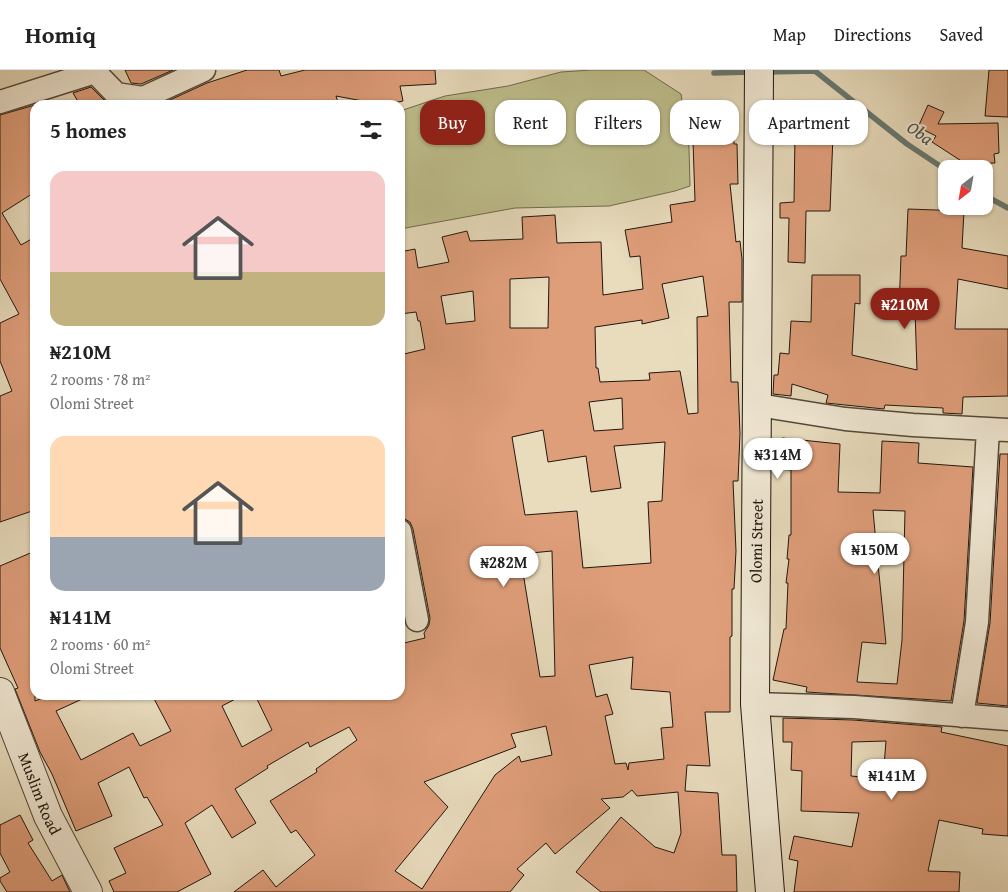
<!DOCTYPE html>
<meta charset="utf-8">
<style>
body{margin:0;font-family:"Gentium Book Plus",serif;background:#f6f6f6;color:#222;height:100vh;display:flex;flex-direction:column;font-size:19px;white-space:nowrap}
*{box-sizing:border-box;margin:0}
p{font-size:16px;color:#767676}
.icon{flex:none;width:28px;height:28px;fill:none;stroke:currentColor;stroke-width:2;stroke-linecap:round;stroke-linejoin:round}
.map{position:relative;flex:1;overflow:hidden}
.panel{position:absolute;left:30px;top:30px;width:375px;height:600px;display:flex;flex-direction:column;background:#fff;border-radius:15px;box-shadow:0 1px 4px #0004}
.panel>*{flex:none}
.top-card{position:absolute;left:420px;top:30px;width:475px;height:45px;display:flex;gap:10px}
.needle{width:32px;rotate:211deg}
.tools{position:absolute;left:938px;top:90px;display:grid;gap:10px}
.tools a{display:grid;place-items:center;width:55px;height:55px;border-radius:10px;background:#fff;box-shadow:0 1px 4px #0004;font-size:25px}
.price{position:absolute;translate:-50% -42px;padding:0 11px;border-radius:18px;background:#fff;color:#222;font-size:16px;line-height:32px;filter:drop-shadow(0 1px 2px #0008)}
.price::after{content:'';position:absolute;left:50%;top:30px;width:15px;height:11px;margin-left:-8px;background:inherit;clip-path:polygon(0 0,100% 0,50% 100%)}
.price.active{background:#8f2418;color:#fff}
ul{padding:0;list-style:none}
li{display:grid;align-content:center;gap:10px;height:265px;padding:0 20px}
li span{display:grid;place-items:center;height:155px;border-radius:15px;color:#555}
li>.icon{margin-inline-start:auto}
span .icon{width:90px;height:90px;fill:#fffc;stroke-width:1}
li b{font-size:21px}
h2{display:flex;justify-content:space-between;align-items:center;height:60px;padding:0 20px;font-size:21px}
.tag{padding:0 18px;border-radius:15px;background:#fff;box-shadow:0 1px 4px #0004;font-size:18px;line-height:45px}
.tag.active{background:#8f2418;color:#fff}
header{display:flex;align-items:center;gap:30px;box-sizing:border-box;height:70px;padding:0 25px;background:#fff;border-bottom:1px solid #e0e0e0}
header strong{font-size:24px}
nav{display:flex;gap:28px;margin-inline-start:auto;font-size:18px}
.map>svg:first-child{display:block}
</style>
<header>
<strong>Homiq</strong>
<nav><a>Map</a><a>Directions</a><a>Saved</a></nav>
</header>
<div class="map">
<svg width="1008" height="822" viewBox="0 0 1008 822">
<rect width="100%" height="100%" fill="#e8dcbd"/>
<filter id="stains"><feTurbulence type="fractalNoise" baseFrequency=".004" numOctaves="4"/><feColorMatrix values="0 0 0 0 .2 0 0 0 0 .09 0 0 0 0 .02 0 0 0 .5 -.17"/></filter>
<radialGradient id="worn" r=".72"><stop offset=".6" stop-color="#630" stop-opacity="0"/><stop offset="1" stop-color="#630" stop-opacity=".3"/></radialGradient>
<path fill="#bebe8c" stroke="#706a4d" d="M592,0h52l37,24 8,54 1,38 -15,5 -66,15 -94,2 -115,21v-118l45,-15 63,-10 53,-14z"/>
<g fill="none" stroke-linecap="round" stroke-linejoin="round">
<path stroke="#687972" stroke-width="5.5" d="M766,2l49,-1 92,73 39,26
M714,3l38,-1
M984,125l24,13"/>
</g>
<path fill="#df9e7a" stroke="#21160e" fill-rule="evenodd" d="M125,0h48l-32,14 -10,-1z
M247,0h32l2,6 24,-6h130l1,14 -36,2 3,15 -19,4 -48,-9 3,9h-180l48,-22z
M989,0h19v47l-23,-1z
M91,17l18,18h-29l-7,-12z
M35,35v87l-33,21 19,32 14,-8v273l-35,12v-126l12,-5 -12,-30v-38l19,-9 -19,-35v-164z
M928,35l16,7 -6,12 60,-1 1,30 -5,1 1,9 -29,1 -34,-22 4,-6 -22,-11h5z
M692,41h42v33h3l1,40h-8l6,58 4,-1 2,18v43h-13l2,80h7l2,52 -2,47h-5l3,70 -2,38h-2v47l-2,1v75h-25l5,54 -23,-1 -2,26 33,2 4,62h14l1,37h-136l-25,-20 45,-55 34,30 19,6 7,-20 -3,-41 -41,4 -5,-6 -9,7 -22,2 9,9 -55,46 -9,-11 -29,26 7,6 -14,17h-276l29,-22 13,17 39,-32 -19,-25 -5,3 -21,-32 47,-29 -1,-3 41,-29 -8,-13 -39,20 -2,-5 -41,24 1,2 -33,21 21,34 -24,15 -20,-33 -27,18 26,51 -34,18h-63l-5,-11 17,-8 -12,-25 49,-23 -16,-28 -3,1 -15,-31 -31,16 14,33 -36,15 -24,-57 -12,-22 -25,-63 3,-1 -18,-40v-82l35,-15v150l15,-6h41l-35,16 25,49 52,-27 7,13 31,-15 -19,-36h91l-21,11 20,41 30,-17 -17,-35h145v-51l25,-6 -1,-5 5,-8 1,-7 -17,-89 -3,-7 -7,-4 -3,-23v-140l25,-6 -5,-28h-2l-2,-9 -16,2v-62l15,-3 3,19 31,-6 -7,-25 25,-6 3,10 53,-2 -1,-22 33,-2 2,28 44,-1 2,53 40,-6 -3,-33 -10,1 -5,-27 47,-8 -2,-17 25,-4zM703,206l5,40 -11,1 1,96 -10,1 -8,-43 -31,2 1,7 -50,2 -2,-14h-2l-1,-41 47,-7v4l27,-6 -7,-34zM549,207l-1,51h-38v-49zM473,221l2,30 -29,3 -5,-28zM622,328l1,31 -29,2 -5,-29zM543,360l5,32 38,-6 5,36 30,-4 -7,-42 51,-4 -3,59 -14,1 3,61 -68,5 -6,-57 -52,4 -13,-78zM552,481l3,125 -15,1 -20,-123zM633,587l-2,32 39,3 3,35 -12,1 3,31 -35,4 -1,7 -2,-7 -11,1 -10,-48 8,-2 -6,-20 -11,3 -7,-32zM546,656l6,29 -31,7 -2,-6 -24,19 -73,114 -27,-18 53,-64 -24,-25 92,-35 -5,-13z
M795,64l38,1 -3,76h-24l-1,52 -17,-1 1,-44h-9v-15l14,-1z
M908,139l56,2 -2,37 46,8v33l-50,-10 -3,50h53v67l-45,1 -1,17 -19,-1v-5l-58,-3 -1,4 -58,-6 2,-8 -36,-11 -1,12 -18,-2 1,-19h4l2,-22 9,1 2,-33 20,1 1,-47h48v29l-5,-1 -3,52 65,15 -2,-59 -16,-2 2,-53h5z
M782,368l58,6 -2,48 42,1 2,-52 37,2 -1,20 55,4 -9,154 -13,80 -145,-9 1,-5 -34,-7 11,-51h2l2,-46h-2l3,-24h-2l2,-24h2v-65l-12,-1zM873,440l32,1 -3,129 -5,44 -40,-2 5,-40 24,2 -8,-80 -6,-1 3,-31z
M1000,384h8v252l-31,-3 13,-80z
M783,648l70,2 89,7 -1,5 67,14v90l-26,-2 1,-5 -44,-9 -11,51 32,1 -1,20h-165l4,-31 -9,-2 5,-23 58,11 7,-34 -58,-2 1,-40 -11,-1 1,-28h-9zM886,671l-3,38 -32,-3 1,-34z
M20,745l13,25 -5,3 24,38 10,-6 8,17h-63l-7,-11v-3l10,-6 -10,-19v-28z"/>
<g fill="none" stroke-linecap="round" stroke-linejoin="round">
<defs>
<path id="minor" d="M116,24l27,4 61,-28
M0,32l95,-30 32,33
M758,335l87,14 68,6 95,5
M400,461l17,89
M755,634l99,3 154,12
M962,646l15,-94 11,-193"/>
<g id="tertiary">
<path id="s1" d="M0,622l48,124 40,76"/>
</g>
<path id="secondary" d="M759,0l-4,634 15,188"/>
</defs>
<use href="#minor" stroke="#53483a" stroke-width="25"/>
<use href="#tertiary" stroke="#53483a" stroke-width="30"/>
<use href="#secondary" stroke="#21160e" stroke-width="30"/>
<use href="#minor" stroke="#f0e8d4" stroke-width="22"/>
<use href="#tertiary" stroke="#f0e8d4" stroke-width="28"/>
<use href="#secondary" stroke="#f0e8d4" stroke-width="28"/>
</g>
<g text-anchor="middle" stroke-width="4" stroke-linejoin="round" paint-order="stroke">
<g font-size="16" fill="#21160e" stroke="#f0e8d4">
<text transform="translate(756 471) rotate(-89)" y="6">Olomi Street</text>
<text dy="6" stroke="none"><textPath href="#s1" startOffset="109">Muslim Road</textPath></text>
</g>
<g font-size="18" font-style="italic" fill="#4a5048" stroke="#f0e8d4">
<text transform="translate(920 63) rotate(36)" y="6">Oba</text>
</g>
</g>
<rect width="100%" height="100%" filter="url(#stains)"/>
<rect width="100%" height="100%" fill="url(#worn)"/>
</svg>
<div class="tools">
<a><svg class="needle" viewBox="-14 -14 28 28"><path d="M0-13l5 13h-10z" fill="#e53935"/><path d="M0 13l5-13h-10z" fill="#767676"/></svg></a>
</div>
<b class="price active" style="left:905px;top:260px">₦210M</b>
<b class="price" style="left:778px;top:410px">₦314M</b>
<b class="price" style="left:875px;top:505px">₦150M</b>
<b class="price" style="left:504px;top:518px">₦282M</b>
<b class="price" style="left:892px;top:731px">₦141M</b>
<div class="top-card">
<a class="tag active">Buy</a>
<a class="tag">Rent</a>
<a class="tag">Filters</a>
<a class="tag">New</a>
<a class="tag">Apartment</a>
</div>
<section class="panel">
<h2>5 homes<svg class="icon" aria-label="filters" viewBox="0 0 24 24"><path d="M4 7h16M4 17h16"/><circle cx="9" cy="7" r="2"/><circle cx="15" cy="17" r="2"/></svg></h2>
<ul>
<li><span style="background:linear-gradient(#f6c9c9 65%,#c2b280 0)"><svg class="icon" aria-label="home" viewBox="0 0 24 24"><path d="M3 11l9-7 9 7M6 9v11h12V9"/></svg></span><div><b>₦210M</b><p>2 rooms · 78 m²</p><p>Olomi Street</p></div></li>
<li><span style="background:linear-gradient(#ffd9b3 65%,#9aa5b1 0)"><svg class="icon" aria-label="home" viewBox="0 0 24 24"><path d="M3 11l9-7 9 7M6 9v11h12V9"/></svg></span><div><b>₦141M</b><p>2 rooms · 60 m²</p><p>Olomi Street</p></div></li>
</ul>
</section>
</div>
